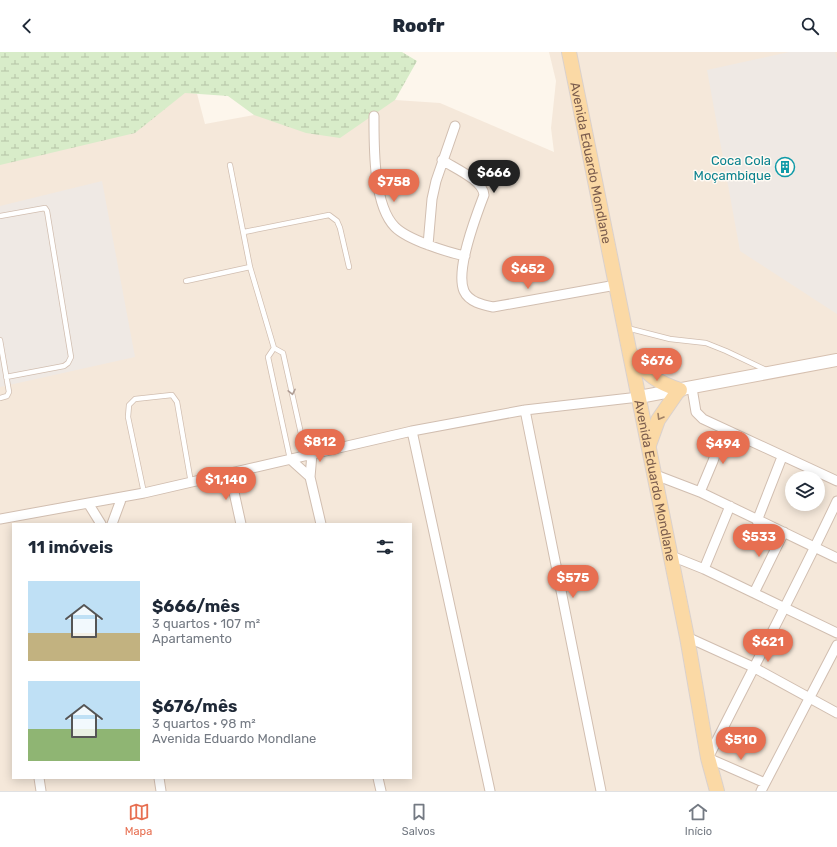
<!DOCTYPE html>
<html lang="pt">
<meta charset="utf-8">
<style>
body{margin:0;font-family:Rubik,sans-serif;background:#f2f2f3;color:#1f2937;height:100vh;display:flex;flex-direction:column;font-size:15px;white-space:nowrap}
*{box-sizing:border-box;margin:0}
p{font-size:13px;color:#747a83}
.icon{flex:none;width:22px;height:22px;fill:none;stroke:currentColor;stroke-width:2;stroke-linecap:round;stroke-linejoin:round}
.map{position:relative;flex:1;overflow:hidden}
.panel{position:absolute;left:12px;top:471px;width:400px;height:256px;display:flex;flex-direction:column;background:#fff;border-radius:0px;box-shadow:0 2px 10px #0003}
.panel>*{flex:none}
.tools{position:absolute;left:785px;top:419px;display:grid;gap:8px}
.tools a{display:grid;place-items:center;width:40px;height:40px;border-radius:50%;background:#fff;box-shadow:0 2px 10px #0003;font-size:20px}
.price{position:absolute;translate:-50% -34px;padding:0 9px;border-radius:14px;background:#e76f51;color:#fff;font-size:13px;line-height:26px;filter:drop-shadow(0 1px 2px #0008)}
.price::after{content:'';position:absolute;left:50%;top:24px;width:12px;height:9px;margin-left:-6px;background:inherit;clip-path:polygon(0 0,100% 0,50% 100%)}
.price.selected{background:#222;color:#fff}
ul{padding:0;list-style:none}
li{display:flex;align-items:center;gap:12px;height:100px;padding:0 16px}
li span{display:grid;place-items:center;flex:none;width:112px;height:80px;border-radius:0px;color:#555}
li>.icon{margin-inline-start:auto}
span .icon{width:48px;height:48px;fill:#fffc;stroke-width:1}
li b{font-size:17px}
h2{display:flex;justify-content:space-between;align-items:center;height:48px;padding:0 16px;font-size:17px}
header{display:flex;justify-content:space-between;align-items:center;height:52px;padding:0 16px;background:#fff;font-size:18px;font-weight:800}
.tabs{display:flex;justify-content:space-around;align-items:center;height:56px;border-top:1px solid #e0e1e3;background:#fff;font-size:11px;color:#747a83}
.tabs a{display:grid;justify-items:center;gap:2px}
.tabs .selected{color:#e76f51}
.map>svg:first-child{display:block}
</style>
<header><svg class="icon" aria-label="back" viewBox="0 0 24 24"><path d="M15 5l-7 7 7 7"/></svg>Roofr<svg class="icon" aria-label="search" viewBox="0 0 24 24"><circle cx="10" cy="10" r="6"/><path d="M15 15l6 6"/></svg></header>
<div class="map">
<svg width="837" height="739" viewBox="0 0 837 739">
<defs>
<pattern id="wetland-marsh" width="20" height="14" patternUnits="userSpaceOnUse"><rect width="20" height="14" fill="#d8ecc9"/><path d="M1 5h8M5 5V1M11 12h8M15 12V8" fill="none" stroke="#b4c2a5"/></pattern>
</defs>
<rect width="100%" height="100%" fill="#fdf6ec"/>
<path fill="#f5e8da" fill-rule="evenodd" d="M186,0l19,72 49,-9 103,-13 38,-2 45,3 114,49 -3,-24 5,-47 -7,-29h288v739h-837v-652zM792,426h26v26h-26zM13,472h398v254h-398z"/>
<path fill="#efe9e4" d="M789,0h46l2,7v255l-97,-63 -33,-181z
M102,129l33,176 -135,30v-181z"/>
<path fill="url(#wetland-marsh)" d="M0,0h402l15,9 -22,39 -55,38 -34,-5 -52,-18 -26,-19 -43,-3 -50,40 -135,32z"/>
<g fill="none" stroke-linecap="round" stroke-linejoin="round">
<defs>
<path id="lane" d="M230,113l20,102 24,81 9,5 23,103
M0,164l45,-8 2,3 24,146 -3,6 -4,3 -58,11
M244,180l85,-17 8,6 3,7 9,39
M186,229l64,-14
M627,276l43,11 36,4 20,8 40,19
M0,288l9,52 -2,4 -7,2
M274,296l-6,9 22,102
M144,441l-16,-76 1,-12 6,-6 37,-4 5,7 14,81"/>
<path id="street" d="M374,64c0,29 -1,89 21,111 13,13 52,25 70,29
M442,108c12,8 41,20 42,35 -8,21 -29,75 -20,96 5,11 19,14 29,16l123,-22
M428,193l4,-46 4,-18 19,-55
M692,336l4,24 7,7 134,62
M525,358l76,381
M412,379l78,360
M312,402l-2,23 11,47
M290,407l20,18
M230,422l11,50
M653,422l47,18 137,66
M700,440l13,-31 11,-32
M88,451l13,21
M0,467l144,-26 268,-62 113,-21 114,-13
M757,469l25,-64
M112,472l10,-27
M669,503l35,14 133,64
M704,517l26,-63
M754,541l30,-61
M687,585l66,30 84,46
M39,726l2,13
M159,726l2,13
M378,726l3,13
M765,731l-57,-25c43,-86 88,-170 129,-257
M761,739l76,-146"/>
<path id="secondary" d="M639,345l198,-37"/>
<g id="primary">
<path id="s1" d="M569,0l118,585 21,121 9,33"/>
<path d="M633,304c15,19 23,26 47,34"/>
<path d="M649,393l9,-25 20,-29"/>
</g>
</defs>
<use href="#lane" stroke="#d1beb0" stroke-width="6"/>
<use href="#street" stroke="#d1beb0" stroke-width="11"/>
<use href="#secondary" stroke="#d6c0b0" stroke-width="14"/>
<use href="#primary" stroke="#dad1cd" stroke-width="16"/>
<use href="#lane" stroke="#fff" stroke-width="4.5"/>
<use href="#street" stroke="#fff" stroke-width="9"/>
<use href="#secondary" stroke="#fff" stroke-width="12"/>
<use href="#primary" stroke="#fbd9a5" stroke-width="14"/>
</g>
<defs><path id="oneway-chevron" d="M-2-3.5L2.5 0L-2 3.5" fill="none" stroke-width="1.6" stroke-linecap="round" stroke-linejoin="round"/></defs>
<use stroke="#af9d94" href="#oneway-chevron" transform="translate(292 340) rotate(78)"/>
<use stroke="#a18267" href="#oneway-chevron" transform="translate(660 365) rotate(121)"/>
<defs>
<symbol id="building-ring" viewBox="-11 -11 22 22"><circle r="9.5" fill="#fffaf3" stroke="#0f9aa8" stroke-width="1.5"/><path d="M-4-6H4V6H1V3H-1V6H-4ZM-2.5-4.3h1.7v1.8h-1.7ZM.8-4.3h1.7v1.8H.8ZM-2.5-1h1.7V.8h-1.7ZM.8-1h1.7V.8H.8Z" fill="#0f9aa8"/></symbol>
</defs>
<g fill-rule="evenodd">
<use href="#building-ring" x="774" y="104" width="22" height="22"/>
</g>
<g text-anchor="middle" stroke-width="3" stroke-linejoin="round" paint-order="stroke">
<g font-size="13" fill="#0d838f" stroke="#fffaf3" text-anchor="end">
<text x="771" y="113">Coca Cola<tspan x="771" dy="15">Moçambique</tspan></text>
</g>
<g font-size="13" fill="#7a5c4d" stroke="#fffaf3">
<text dy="5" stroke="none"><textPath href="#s1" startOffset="113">Avenida Eduardo Mondlane</textPath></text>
<text dy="5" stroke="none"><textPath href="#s1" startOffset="437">Avenida Eduardo Mondlane</textPath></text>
</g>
</g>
</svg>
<div class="tools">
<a><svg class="icon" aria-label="layers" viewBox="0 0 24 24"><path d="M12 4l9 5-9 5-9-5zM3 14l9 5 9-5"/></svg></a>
</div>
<b class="price selected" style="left:494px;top:142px">$666</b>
<b class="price" style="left:394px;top:151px">$758</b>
<b class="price" style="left:528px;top:238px">$652</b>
<b class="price" style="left:657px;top:330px">$676</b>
<b class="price" style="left:320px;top:411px">$812</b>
<b class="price" style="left:723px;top:413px">$494</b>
<b class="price" style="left:226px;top:449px">$1,140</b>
<b class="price" style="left:759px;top:506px">$533</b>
<b class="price" style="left:573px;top:547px">$575</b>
<b class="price" style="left:768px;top:611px">$621</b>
<b class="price" style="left:741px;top:709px">$510</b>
<section class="panel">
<h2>11 imóveis<svg class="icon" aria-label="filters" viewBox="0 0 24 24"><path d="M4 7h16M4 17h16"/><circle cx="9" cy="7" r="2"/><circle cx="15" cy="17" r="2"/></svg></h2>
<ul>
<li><span style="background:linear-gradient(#bfe0f5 65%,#c2b280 0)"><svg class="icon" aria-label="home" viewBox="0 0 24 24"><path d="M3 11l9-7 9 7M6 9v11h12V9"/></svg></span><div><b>$666/mês</b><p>3 quartos · 107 m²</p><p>Apartamento</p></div></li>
<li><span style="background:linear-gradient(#bfe0f5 60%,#8fb573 0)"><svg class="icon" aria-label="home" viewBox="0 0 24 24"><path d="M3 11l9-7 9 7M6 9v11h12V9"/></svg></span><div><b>$676/mês</b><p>3 quartos · 98 m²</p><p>Avenida Eduardo Mondlane</p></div></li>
</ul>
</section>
</div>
<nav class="tabs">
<a class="selected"><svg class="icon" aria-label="map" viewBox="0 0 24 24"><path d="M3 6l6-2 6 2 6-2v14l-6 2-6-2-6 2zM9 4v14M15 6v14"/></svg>Mapa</a>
<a><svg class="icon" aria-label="saved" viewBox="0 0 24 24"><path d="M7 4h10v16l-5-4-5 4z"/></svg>Salvos</a>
<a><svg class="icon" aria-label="home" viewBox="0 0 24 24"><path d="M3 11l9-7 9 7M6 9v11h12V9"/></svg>Início</a>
</nav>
